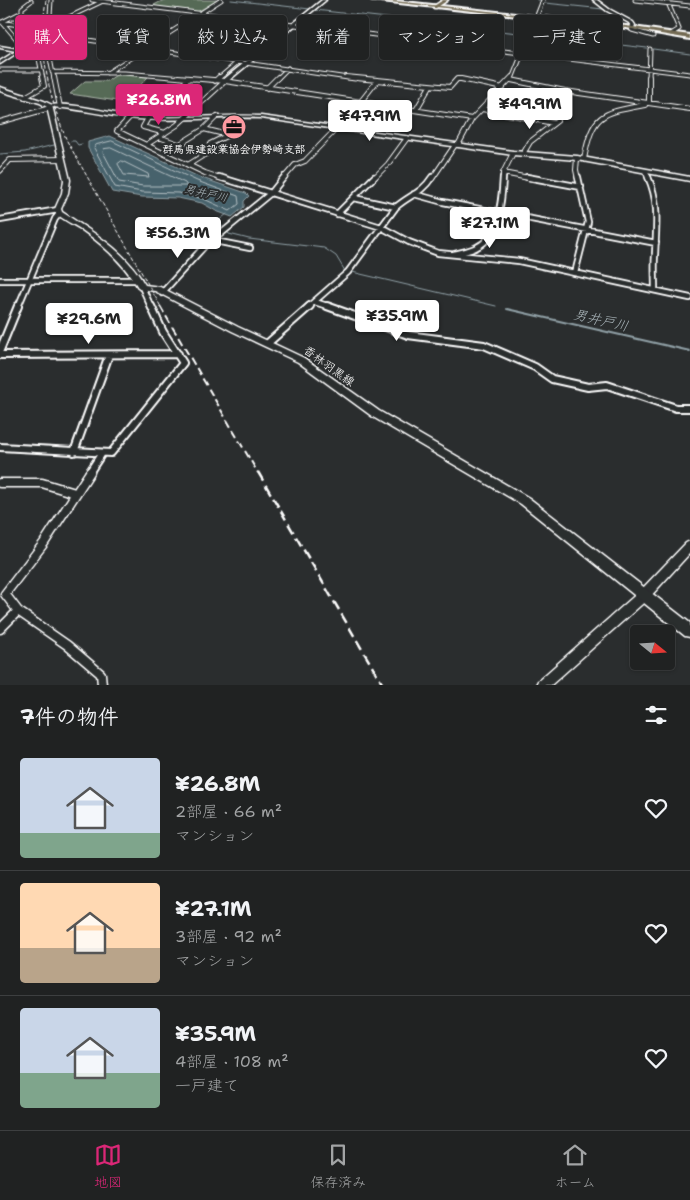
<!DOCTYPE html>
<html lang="ja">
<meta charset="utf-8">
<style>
body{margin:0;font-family:"Shantell Sans","Klee One",sans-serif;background:#2d2f2f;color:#f1f3f6;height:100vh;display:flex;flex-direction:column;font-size:19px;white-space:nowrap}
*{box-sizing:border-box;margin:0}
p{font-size:16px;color:#a2a4a5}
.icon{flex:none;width:28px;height:28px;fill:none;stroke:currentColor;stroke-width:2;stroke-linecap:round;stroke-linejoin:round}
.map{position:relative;height:685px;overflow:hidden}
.panel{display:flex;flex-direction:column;background:#202222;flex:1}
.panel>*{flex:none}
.banner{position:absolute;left:15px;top:15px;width:660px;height:45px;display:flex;gap:10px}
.needle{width:32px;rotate:108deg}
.buttons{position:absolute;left:630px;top:625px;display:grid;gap:10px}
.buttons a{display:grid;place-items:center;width:45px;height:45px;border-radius:5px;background:#202222;box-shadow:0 1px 4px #0004,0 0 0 1px #3d3f40;font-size:25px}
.price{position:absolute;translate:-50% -42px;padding:0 11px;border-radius:5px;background:#fff;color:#222;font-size:16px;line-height:32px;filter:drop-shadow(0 1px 2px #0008)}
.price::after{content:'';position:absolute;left:50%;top:30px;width:15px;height:11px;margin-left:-8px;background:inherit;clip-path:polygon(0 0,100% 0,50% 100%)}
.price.selected{background:#db2777;color:#fff}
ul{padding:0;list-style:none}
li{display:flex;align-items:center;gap:15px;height:125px;padding:0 20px}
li+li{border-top:1px solid #3d3f40}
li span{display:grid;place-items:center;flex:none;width:140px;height:100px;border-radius:5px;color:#555}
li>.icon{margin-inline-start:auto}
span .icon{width:60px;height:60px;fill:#fffc;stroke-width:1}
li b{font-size:21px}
h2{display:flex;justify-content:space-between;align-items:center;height:60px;padding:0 20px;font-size:21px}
.tag{padding:0 18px;border-radius:5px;background:#202222;box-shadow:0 1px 4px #0004,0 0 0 1px #3d3f40;font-size:18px;line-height:45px}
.tag.selected{background:#db2777;color:#fff}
.menu{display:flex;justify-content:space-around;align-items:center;height:70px;border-top:1px solid #3d3f40;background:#202222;font-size:14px;color:#a2a4a5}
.menu a{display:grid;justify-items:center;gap:2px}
.menu .selected{color:#db2777}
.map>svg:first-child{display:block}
</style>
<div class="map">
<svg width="690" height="685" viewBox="0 0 690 685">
<rect width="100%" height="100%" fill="#2a2d2e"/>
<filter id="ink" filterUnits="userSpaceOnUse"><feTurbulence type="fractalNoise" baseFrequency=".02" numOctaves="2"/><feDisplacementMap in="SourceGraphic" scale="10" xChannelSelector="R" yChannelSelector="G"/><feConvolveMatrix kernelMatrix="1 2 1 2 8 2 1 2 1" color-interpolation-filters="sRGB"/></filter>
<g filter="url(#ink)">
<path fill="#576b56" stroke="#abb5aa" d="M164,0h54l-21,12 -45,-6z
M118,74l30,3 -24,25 -54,-8 15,-13h22z"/>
<path fill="#47626c" stroke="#91a1a7" d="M110,136l89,41 47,16 3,3 -5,5v6l-12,10 -16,-6 -14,-8 -24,-5 -36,-1 -30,-5 -24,-44v-6z"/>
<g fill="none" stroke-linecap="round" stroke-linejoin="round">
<path stroke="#b5c0c4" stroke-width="1" d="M112,141l85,40 41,15 1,8 -9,7 -26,-12 -25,-6 -37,-1 -27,-5 -21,-39 2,-3z
M111,148l74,35 2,3h-44l-24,-4 -16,-30 1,-3z
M122,161l26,13 1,3 -25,-2 -6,-11z"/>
<path stroke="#91a1a7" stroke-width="1" d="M231,0l79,9
M538,0h3
M545,3l58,6 6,3
M315,10l108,12
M425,22l101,12
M532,35l115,13
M653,49l37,5
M71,141h4l3,4 4,-1
M0,154l25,-2 29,-7
M227,214l-9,7 11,13 20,5 75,9 12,8 9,15
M352,272l144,34"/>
<path stroke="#91a1a7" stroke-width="2" d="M507,309l183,42"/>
<defs>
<path id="minor-far4" d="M51,0l-3,48 6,31
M92,0l598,74
M635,0l55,6
M668,3l11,26 -8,5
M13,17l17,1
M0,22l37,6
M2,22l17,20 18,7 6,30
M2,22l20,-10v-4l9,-7
M48,27l55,-26
M632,30l21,6
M47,34l308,45
M16,35l19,-8
M0,70h40
M52,72l73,1 69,6
M107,73l114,-73
M218,79l21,-18
M277,79l11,-11
M512,79l31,-79
M649,79l1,-30"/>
<path id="minor-far3" d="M54,77l6,30
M178,77l47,4 247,38
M346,77l104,10 7,-8h4l42,9
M511,80l54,11 125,18
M215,81l4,-4
M267,88l11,-11
M25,97l19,-11 -2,-9
M649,103v-26
M161,106l27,-27
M482,109l71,14
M416,110l14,-24
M130,117l-13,14 88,42 18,6
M148,118l-5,9 22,6
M0,122l50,-14
M340,128l37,-47
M159,137l47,17
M180,144l24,-15 13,-13
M146,145l31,-20 48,-44
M458,145l14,-26 40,-42
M523,154l7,-12 27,-21
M577,158l-1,12 2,9
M584,159c9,-46 17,-46 61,-54
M188,165l27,-17 -5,-4 18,-9 -24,-6
M0,171l10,-11 52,-1
M645,171l4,8
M503,173l31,6
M283,179l12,-14 10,-4 33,-34
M373,179l15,-15 19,-26
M432,179l23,-34
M503,179v-6l10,-20"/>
<path id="minor-far2" d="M219,177l162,50 28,15 29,11 81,8 171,37
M527,177l54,10
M648,177c12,26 8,50 7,78 -1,11 0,23 0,35
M414,194l29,8 213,41
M354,198l42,9
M337,214l37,-37
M0,220l58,-10
M212,241l60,-49 12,-15
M454,254c7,-2 16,-3 23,-7 22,-10 25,-48 26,-70
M575,273l13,-51 -10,-45
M0,280h139
M142,287l9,20
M162,293l48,-53 40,8
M315,302l15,5
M18,307l37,-88 4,-5
M308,307l40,-35 48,-65c14,-12 26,-14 36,-30"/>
<path id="minor-far1" d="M327,306l81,29 76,10 51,22 17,12 36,8 19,-2 69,23h14
M268,343l42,-37
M0,350l18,-44
M0,355l178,-1
M0,447l111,6 72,-90 -20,-31 -12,-26
M74,452l35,-97
M89,473l13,-20"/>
<path id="minor" d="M90,472l-46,71 -39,51 13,17 49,34 34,29 1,11
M0,483h42l33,10
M0,629l18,-18"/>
<path id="tertiary" d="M322,0h4l-99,82h-4v-2z
M593,0h4l12,9 24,13 2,3 -2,6 -3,-1 1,-6 -24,-13z
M26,44l3,1 -29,19v-3l16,-10 -16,-3v-2l18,3z
M48,105c30,-3 59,9 89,11 41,4 83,-2 124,0l252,35 64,5 113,21v4l-113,-21 -64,-5 -252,-37c-41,-2 -82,4 -123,1 -30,-2 -58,-11 -88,-12h-2z
M690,541v12l-41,45 -98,87h-15l2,-4 103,-91 45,-47z"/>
<path id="secondary" d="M0,87l44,14 8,4 18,75 -2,13 -7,16 1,3c33,22 62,37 83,73l15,2 78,40 66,31 75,53 150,87 161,125v14l-5,-1 -164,-132 -148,-87 -75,-55 -66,-31 -77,-40 -16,-2c-14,-24 -34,-43 -57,-59 -9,-6 -19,-10 -26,-17l-1,-4 7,-16 2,-13 -17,-73 -7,-4 -40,-12z"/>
<path id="primary" d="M443,0h5l-12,8h-2v-2z"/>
<path id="trunk" d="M372,0h14l240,26 64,9v4l-64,-11z"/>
</defs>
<use href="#minor-far4" stroke="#fff" stroke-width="5"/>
<use href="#minor-far3" stroke="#fff" stroke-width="6"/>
<use href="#minor-far2" stroke="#fff" stroke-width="8"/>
<use href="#minor-far1" stroke="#fff" stroke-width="10"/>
<use href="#minor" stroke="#fff" stroke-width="11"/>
<use href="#tertiary" stroke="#fff" stroke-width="3"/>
<use href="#secondary" stroke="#fff" stroke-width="3"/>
<use href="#primary" stroke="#fff" stroke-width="3"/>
<use href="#trunk" stroke="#fff" stroke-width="4"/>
<use href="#minor-far4" stroke="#2a2d2e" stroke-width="3"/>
<use href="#minor-far3" stroke="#2a2d2e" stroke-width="4"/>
<use href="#minor-far2" stroke="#2a2d2e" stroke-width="4.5"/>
<use href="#minor-far1" stroke="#2a2d2e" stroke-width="6"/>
<use href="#minor" stroke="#2a2d2e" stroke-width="8"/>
<use href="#tertiary" fill="#2a2d2e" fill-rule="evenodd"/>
<use href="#secondary" fill="#2a2d2e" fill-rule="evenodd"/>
<use href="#primary" fill="#736b52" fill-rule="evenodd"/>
<use href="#trunk" fill="#736b52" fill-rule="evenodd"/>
<path stroke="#fff" stroke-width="1" stroke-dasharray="4 2" stroke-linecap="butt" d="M46,0c-8,50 2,95 21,141l94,166"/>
<path stroke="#fff" stroke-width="2" stroke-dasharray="8 4" stroke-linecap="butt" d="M160,306l98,167"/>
<path stroke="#fff" stroke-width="2.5" stroke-dasharray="10 5" stroke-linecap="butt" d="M258,472l125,213"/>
</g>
</g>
<defs>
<symbol id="office-disc" viewBox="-11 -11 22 22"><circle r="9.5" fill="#ff9aa2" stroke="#2a2d2e"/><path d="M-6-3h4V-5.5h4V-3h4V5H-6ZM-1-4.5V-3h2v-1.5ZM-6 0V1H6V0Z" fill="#111"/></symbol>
</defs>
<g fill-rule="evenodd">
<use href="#office-disc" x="220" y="113" width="28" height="28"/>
</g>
<g text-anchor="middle" stroke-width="4" stroke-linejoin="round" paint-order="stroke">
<g font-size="11" font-weight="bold" fill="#fff" stroke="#2a2d2e">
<text x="234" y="153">群馬県建設業協会伊勢崎支部</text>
</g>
<g font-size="11" font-style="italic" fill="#acb8bd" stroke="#2a2d2e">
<text transform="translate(206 193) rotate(13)" y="4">男井戸川</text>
</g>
<g font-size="12" fill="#fff" stroke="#2a2d2e">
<text transform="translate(329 366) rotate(36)" y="4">香林羽黒線</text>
</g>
<g font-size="14" font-style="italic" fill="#acb8bd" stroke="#2a2d2e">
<text transform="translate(601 320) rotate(13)" y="5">男井戸川</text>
</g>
</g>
</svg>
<div class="buttons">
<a><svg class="needle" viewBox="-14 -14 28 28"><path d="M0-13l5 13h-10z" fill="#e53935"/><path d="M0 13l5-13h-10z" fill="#a2a4a5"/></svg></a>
</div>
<b class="price selected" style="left:159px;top:126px">¥26.8M</b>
<b class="price" style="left:530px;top:130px">¥49.9M</b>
<b class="price" style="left:370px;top:142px">¥47.9M</b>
<b class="price" style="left:490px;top:249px">¥27.1M</b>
<b class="price" style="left:178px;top:259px">¥56.3M</b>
<b class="price" style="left:397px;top:342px">¥35.9M</b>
<b class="price" style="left:89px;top:345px">¥29.6M</b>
<div class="banner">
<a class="tag selected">購入</a>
<a class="tag">賃貸</a>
<a class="tag">絞り込み</a>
<a class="tag">新着</a>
<a class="tag">マンション</a>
<a class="tag">一戸建て</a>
</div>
</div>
<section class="panel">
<h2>7件の物件<svg class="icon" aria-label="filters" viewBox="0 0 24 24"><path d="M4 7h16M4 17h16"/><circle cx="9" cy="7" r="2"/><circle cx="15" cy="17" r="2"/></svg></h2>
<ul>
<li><span style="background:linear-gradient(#c9d6e8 75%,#7fa58c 0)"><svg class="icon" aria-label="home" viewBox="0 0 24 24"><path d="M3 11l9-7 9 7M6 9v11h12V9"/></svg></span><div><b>¥26.8M</b><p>2部屋 · 66 m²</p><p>マンション</p></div><svg class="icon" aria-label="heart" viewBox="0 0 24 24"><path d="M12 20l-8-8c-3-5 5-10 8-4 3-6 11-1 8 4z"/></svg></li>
<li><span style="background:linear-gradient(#ffd9b3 65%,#b9a48a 0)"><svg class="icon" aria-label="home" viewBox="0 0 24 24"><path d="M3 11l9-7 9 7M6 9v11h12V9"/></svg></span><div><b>¥27.1M</b><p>3部屋 · 92 m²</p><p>マンション</p></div><svg class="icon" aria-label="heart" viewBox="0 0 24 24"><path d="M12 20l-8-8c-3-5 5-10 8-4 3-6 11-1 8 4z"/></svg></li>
<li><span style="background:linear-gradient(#c9d6e8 65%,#7fa58c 0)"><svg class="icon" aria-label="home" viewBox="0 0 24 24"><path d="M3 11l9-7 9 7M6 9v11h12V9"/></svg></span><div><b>¥35.9M</b><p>4部屋 · 108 m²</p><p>一戸建て</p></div><svg class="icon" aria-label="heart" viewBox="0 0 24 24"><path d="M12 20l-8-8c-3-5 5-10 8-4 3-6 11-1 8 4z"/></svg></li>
</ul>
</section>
<nav class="menu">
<a class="selected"><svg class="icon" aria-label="map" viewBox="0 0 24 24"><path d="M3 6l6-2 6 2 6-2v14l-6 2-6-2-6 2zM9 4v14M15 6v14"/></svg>地図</a>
<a><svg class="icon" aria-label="saved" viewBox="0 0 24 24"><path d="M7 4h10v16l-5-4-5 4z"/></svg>保存済み</a>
<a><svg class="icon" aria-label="home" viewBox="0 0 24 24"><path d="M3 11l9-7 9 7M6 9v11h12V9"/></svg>ホーム</a>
</nav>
